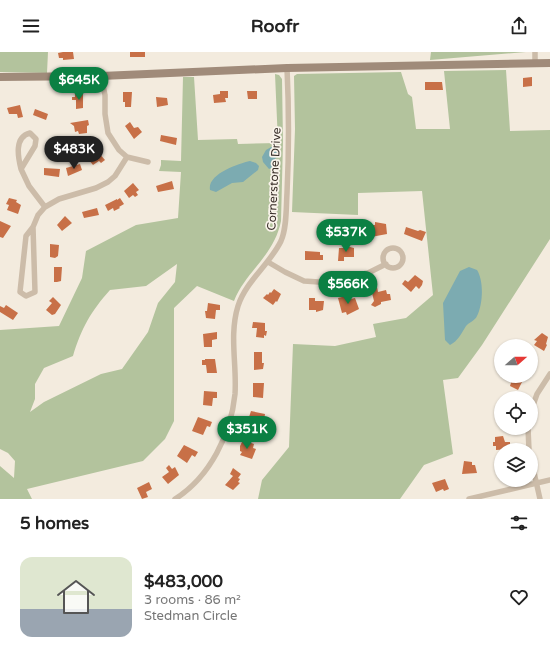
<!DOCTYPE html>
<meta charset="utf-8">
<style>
body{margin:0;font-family:"Varela Round",sans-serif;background:#f2f2f2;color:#222;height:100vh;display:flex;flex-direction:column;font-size:15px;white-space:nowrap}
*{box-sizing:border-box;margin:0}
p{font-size:13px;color:#767676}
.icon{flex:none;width:22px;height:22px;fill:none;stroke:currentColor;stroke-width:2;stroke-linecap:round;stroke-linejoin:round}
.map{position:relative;height:447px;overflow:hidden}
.sheet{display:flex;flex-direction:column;background:#fff;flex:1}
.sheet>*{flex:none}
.needle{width:26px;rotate:70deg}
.controls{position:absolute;left:494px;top:287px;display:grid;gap:8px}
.controls a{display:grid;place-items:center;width:44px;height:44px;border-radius:50%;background:#fff;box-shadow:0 1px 3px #0004;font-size:20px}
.price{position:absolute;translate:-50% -34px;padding:0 9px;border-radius:14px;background:#0b8043;color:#fff;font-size:13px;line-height:26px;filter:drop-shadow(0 1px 2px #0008)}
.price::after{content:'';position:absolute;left:50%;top:24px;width:12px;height:9px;margin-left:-6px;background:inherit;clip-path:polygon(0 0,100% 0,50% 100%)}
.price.active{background:#222;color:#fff}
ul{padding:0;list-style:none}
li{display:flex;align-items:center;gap:12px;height:100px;padding:0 20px}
li span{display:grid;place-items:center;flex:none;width:112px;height:80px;border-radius:12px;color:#555}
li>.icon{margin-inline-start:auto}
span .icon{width:48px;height:48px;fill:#fffc;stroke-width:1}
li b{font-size:17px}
h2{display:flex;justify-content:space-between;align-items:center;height:48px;padding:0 20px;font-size:17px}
header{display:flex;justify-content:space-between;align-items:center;height:52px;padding:0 20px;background:#fff;font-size:18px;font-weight:700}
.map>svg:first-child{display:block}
</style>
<header><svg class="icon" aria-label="menu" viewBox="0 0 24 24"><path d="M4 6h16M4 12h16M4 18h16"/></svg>Roofr<svg class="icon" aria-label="share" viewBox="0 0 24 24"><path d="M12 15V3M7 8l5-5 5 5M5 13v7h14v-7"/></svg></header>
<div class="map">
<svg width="550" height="447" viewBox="0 0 550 447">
<rect width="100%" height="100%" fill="#f3ebde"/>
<path fill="#b3c39d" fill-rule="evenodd" d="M0,0h48l-1,21 -47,-1z
M431,0h95l-96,8z
M506,18l4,61 40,-1v109l-68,106 -24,33 -15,2 10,74 -29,11 -24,34h-142l4,-19 27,-33 4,-103 42,2 41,-9 -3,-13 33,-6 27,-23 -11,-104 -64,2v22l-66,-3 3,-83 -1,-53 3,-2 104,-2 7,22 4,3 4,32h34l-6,-58z
M275,22l4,1 3,4 1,63 -2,79c-7,35 -35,50 -47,80l-37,-15 -23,22v113l-9,18 -22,22 -116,28 5,10h-32v-33l14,12 1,-17 -7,-8 -8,-4v-119l59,-4 23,-48 4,-27 50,-26 42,-7 3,-46 -22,-1 2,-6v-5l20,1 2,-84h11l4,63 39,-1 1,5 40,-1zM177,212l-2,18 -17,21 -10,29 -26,37 -21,5 -57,28 -14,10 5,-13v-15l9,-16 29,-12c8,-27 18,-45 37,-66l36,-4z"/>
<path fill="#7cabb1" d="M273,94l3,1 3,7 -4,5 -1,8 -5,2 -6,-7 -1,-5 4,-7z
M250,109l6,2 3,3 -1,4 -15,12 -11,1 -16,9 -6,-2c-3,-16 28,-26 40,-29z
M469,215l8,3c7,11 6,34 0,46 -2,5 -8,6 -11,10 -5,8 -8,15 -16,19l-5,-5 -2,-37 17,-32z"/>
<path fill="#c87047" d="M63,0h10l1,7 -11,1v-2h-4l-1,-5z
M130,0h15v5h-15z
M532,25v9l-9,1v-9z
M425,30h17l1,8h-18z
M220,39h8v7h-3l1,4 -12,1 -1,-8 7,-1z
M247,39h10v8h-9z
M123,40h9l-1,15h-6v-5h-2z
M75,42h8v14l-7,1v-9h-4v-3h3z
M156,45l11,1 1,7 -11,2z
M20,53l3,12 -5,1 -1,-4h-8l-2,-6z
M35,57l13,5 -2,6 -13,-5z
M88,68l1,5 -2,1v7l-8,1 -1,-3 -3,1 -1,-6 -4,-3z
M130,70l4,6 4,-1 4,5 -8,7 -9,-13z
M161,83l16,3 -1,7 -16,-4z
M91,95l5,2v4l2,-1 7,8 -4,3 -2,-2 -6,4 -5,-6 5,-4z
M80,112l2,6 -14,6 -2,-8z
M44,116l16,1 -1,8 -15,-2z
M172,129l2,8 -16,3 -2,-6z
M133,131l6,7 -3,2 2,3 -3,2 -2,-2 -4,3 -5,-7z
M9,146l8,2 -1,2 5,3 -3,9 -11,-4 2,-5 -3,-1z
M120,146l4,6 -5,3 1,1 -6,3 -1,-3 -5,3 -3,-6 12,-6v1z
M97,156l2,7 -15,3 -2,-6z
M65,164l7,7 -10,8 -5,-6z
M0,169l11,5 -8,12 -3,-1z
M375,170l11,2 1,10 -16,3v-8h1v-4h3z
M406,175l12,4 2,-1 6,2 -4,9 -18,-7z
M50,192l9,1 -1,11 -3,2 -5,-1z
M346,194l8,2v9h-10v4h-6l1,-13h7z
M305,199l15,1v3h3v5h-18z
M54,215h8l-1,14 -4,1h-3z
M415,223l8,6 -1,4 -3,4 -3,-3 -5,6 -9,-8 3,-4 3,2z
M377,235l1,5 8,-2 1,4h3l1,6 -10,2v2l-6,3 -4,-2 3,-4 -3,-12z
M274,237l7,5 -4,8 -1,-1 -3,4 -10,-7 4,-4 1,1 2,-3 1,1z
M346,244l1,4 8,-2 4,11 -12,6 -1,-3 -4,1 -4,-15z
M53,245l8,8 -6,9 -3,1 -6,-5 6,-7 -3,-2z
M309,246h6v3h9l-1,9 -7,2v-2h-7z
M208,251l12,2v5h-4l-1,9 -9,-1 -1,-7h2z
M6,253l12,8 -5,7 -13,-8v-6l4,2z
M253,270l12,1v8h2l-1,5 -2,-1v3l-8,-1 1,-9h-5z
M217,280v7l-5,1v7h-8l-1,-13z
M542,281l6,4 -2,7 1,1 -3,6 -10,-6 3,-4 -3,-1z
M254,300h8v11h2l-1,6 -9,1z
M205,307h10l2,14h-10l-1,-8h-4v-5h3z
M513,324h6l5,2 -6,12 -8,-4z
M253,331h11l-1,15 -10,-1z
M204,339l13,1v6h-4l-1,8 -9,-1z
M251,359l14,3 -1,7 -2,-1 -3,7 -8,-2 1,-6v-2h-3z
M198,365l14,5 -2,5 -3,-1 -4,9 -11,-4z
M503,384l2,6h5v7l-14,1v-4h-3v-4h2v-5z
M243,388l11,4 -1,4 3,1 -4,10 -12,-4 2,-3 -2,-1v-5z
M184,393l14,7 -3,5 -3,-2 -5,8 -10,-7z
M464,409l8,1v3h3l2,8 -15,1z
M169,413l3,4 3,-2 4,8 -11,9 -6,-7 7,-5 -3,-4z
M233,416l8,6 -3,4 2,1 -2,3 2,1 -7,7 -8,-5 8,-9 -3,-2z
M445,427l4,10 -5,2 -1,-2 -7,3 -4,-9z
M149,430l3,7 -6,3 2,5 -6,2 -5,-11z"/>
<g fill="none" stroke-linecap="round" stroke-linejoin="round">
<path stroke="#ccbca9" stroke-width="5.5" d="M535,0v11
M101,24l4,19v19l3,19 11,17 8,7 21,5
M21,117c-3,-12 -7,-32 9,-36l6,6 -1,7 -14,23 8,17 16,21
M33,175l2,65 -9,4 -6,-4 6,-56 7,-9 5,-12 7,-8 14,-8 37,-11 12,-6 7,-6 12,-19
M383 206a10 10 0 1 1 20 0a10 10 0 1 1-20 0Z
M268,210l17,10 19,9 15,1 49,-9 18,-9
M531,359l6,-17 13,-20
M528,376l1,22
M531,407l9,40
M175,447c35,-22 56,-65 60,-105 2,-29 -6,-59 3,-88 8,-25 32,-42 43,-65 6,-14 5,-33 6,-48 2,-42 2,-83 0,-125
M469,447l81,-19"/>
<path stroke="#a08b7a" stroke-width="8" d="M0,25l101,-1 186,-8 263,-5"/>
</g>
<g text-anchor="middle" stroke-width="3.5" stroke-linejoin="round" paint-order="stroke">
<g font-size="12" fill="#392f29" stroke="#faf4eb">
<text transform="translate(274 127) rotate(-87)" y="4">Cornerstone Drive</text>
</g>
</g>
</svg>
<div class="controls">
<a><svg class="needle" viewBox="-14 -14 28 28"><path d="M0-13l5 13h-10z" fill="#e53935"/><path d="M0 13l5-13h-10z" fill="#767676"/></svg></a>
<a><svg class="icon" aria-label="locate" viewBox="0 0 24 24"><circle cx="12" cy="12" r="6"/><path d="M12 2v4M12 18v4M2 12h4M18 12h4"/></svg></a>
<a><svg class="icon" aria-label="layers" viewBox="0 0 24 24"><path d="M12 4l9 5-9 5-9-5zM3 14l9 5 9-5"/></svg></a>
</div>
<b class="price" style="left:79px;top:49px">$645K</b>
<b class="price active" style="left:74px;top:118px">$483K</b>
<b class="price" style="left:346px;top:201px">$537K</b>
<b class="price" style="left:348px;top:253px">$566K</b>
<b class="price" style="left:247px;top:398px">$351K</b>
</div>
<section class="sheet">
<h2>5 homes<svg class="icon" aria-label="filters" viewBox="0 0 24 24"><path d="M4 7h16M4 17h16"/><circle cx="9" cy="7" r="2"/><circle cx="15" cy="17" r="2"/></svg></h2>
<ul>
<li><span style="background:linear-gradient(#dfe7d0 65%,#9aa5b1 0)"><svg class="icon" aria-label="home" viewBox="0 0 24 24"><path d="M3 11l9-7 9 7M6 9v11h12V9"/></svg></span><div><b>$483,000</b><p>3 rooms · 86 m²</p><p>Stedman Circle</p></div><svg class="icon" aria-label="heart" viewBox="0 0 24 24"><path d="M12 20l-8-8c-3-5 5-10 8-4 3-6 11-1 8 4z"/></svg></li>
</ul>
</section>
